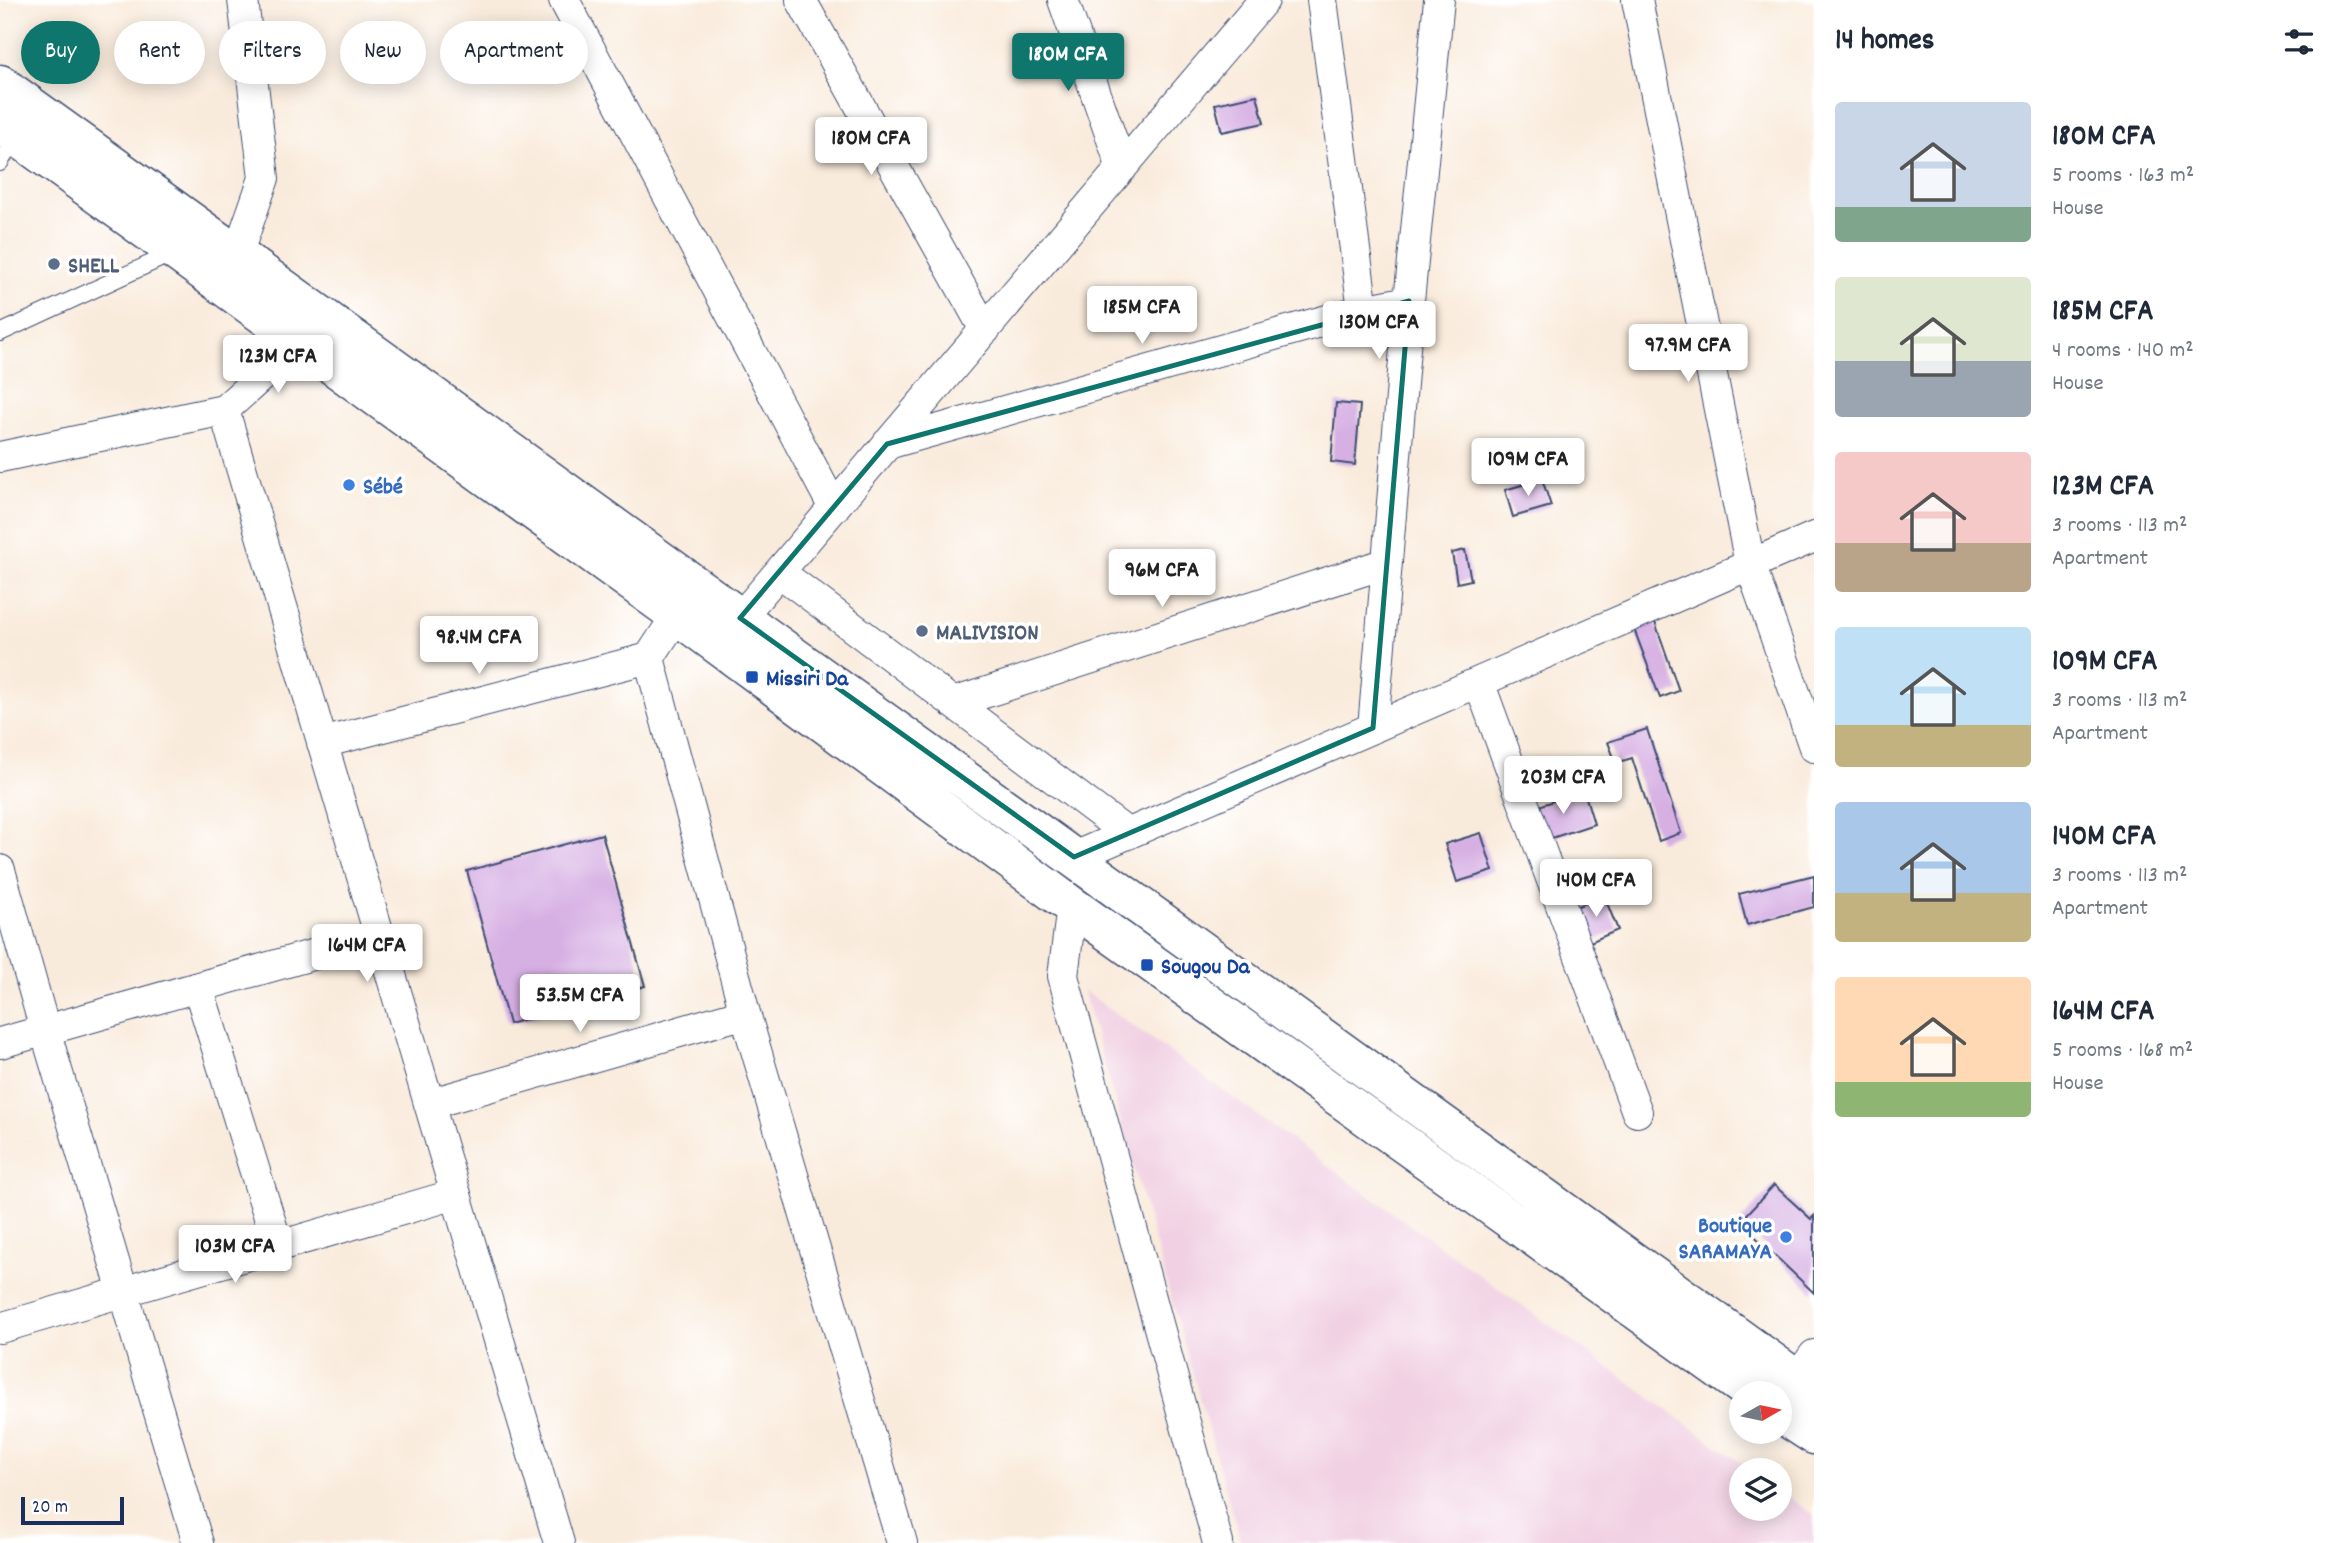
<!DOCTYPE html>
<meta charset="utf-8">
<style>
body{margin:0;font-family:Dekko,sans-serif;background:#f2f2f3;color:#1f2937;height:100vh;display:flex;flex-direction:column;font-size:26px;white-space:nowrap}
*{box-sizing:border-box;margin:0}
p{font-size:23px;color:#747a83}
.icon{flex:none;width:38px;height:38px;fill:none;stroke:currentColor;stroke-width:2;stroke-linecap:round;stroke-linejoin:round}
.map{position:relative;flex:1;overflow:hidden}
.panel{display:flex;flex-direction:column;background:#fff;width:525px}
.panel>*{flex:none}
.guide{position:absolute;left:21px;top:21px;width:665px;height:63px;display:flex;gap:14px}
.needle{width:46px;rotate:81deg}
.fabs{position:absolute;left:1729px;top:1381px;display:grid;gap:14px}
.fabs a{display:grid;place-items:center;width:63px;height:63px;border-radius:50%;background:#fff;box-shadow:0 4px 18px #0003;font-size:35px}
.scale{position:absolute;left:21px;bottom:18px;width:103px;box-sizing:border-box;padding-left:7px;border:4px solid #1b2f5e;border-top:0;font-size:19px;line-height:24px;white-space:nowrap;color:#1b2f5e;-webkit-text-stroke:5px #fff;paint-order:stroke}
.price{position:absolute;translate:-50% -60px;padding:0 16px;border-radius:7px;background:#fff;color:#222;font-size:23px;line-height:46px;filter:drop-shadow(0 2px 4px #0008)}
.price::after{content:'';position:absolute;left:50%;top:42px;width:21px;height:16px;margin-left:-10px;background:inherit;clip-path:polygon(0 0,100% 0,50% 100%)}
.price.current{background:#0f766e;color:#fff}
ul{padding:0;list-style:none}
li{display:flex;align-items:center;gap:21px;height:175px;padding:0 21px}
li span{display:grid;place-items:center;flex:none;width:196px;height:140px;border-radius:7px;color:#555}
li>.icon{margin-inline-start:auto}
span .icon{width:84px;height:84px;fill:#fffc;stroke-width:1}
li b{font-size:30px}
h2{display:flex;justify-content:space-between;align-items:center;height:84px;padding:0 21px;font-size:30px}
.pill{padding:0 24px;border-radius:32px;background:#fff;box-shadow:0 4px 18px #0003;font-size:24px;line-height:63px}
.pill.current{background:#0f766e;color:#fff}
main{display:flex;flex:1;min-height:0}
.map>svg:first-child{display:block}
</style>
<main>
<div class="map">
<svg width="1814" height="1543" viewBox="0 0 1814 1543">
<rect width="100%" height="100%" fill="#fff"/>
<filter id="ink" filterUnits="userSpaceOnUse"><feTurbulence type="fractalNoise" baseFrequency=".0143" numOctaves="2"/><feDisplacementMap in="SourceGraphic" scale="14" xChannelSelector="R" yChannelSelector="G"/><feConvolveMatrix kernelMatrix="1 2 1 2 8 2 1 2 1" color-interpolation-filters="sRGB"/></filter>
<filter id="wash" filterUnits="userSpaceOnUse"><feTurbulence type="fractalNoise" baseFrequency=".00686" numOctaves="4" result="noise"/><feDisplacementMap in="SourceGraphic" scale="28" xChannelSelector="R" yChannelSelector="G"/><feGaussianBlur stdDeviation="1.57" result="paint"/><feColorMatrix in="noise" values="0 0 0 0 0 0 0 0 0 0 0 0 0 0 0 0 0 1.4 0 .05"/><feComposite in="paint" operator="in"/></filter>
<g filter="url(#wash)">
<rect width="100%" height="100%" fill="#f9ebdb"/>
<path fill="#f1d0e3" d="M1083,990l668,480h-10v38h39v-17l34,24v28h-573z"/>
<g id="blocks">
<path fill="#d6afe3" d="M1257,95l7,28 -42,9 -7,-28z
M1336,403l24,2 -5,60 -24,-3z
M1542,479l9,27 -38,11 -8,-27z
M1465,550l6,30 -14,3 -5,-30z
M1655,622l24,69 -19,7 -26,-69z
M1647,729l34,104 -22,8 -27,-83 -16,5 -8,-21z
M1584,791l10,33 -51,17 -10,-33z
M1481,833l12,38 -36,11 -12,-38z
M602,834l43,152 -136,38 -42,-153z
M1814,875v32l-67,18 -8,-31z
M1604,896l14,34 -30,13 -15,-35z
M1774,1185l37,34 3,-3v77l-74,-71z"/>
</g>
</g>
<g filter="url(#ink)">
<use href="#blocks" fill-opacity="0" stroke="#3c4b71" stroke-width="2"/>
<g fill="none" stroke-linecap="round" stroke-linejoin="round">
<defs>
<path id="service" d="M0,163l16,-27
M0,333l175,-81"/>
<path id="minor" d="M564,0l270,508
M801,0l184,330
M1063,0l59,168
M1322,0l41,310
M1637,0l113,564 64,183
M237,255l27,-77 -21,-178
M224,410l335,1133
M887,444l476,-134 46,-9
M0,457l224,-47 75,-68
M779,572l349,262
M740,618l524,-618
M649,658l96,355 157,530
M1479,682l158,430
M953,703l434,-140
M1373,728l36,-427 30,-301
M322,743l327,-85 28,-43
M1074,857l740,-320
M0,870l45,160 153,513
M1072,906l-9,70 155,567
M198,987l80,259
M0,1043l379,-107
M429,1104l316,-91
M0,1328l456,-134
M1796,1380l18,-25"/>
<path id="trunk" d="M0,84l1814,1308
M0,124l677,491 395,291 680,487
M1780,1413l34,22"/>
</defs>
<use href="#service" stroke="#3c4b71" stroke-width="18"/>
<use href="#minor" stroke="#3c4b71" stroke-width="32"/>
<use href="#trunk" stroke="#3c4b71" stroke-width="41"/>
<use href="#service" stroke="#fff" stroke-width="16"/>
<use href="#minor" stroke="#fff" stroke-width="30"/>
<use href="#trunk" stroke="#fff" stroke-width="38"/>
</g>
</g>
<path fill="none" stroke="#0f766e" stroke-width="5" stroke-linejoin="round" d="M1409,301l-36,427 -299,129 -334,-239 147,-174z"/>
<g fill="#5c6f8a" stroke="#fff" stroke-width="2.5">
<circle cx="54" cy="264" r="7"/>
<circle cx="922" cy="631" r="7"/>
</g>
<g fill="#3f7fe0" stroke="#fff" stroke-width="2.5">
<circle cx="349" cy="485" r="7"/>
<circle cx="1786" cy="1237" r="7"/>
</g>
<g fill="#1a4fb4" stroke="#fff" stroke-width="2.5">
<rect x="745" y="670" width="14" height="14" rx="3.5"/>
<rect x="1140" y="958" width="14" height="14" rx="3.5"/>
</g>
<g text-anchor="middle" stroke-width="7" stroke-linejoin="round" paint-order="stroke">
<g font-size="23" font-weight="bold" fill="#4e5e75" stroke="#fff" text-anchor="start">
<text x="68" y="272">SHELL</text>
<text x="936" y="639">MALIVISION</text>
</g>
<g font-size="23" font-weight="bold" fill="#366cbe" stroke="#fff" text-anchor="start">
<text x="363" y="493">Sébé</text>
<text x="1772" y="1232" text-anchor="end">Boutique<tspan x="1772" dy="26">SARAMAYA</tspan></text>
</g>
<g font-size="23" font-weight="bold" fill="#164399" stroke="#fff" text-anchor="start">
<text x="766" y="685">Missiri Da</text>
<text x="1161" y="973">Sougou Da</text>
</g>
</g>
</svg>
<div class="fabs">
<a><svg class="needle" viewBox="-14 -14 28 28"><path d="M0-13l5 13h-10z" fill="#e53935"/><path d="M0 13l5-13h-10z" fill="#747a83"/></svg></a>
<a><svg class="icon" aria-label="layers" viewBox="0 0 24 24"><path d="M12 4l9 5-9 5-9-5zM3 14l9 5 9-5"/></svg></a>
</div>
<div class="scale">20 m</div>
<b class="price current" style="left:1068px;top:93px">180M CFA</b>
<b class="price" style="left:871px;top:177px">180M CFA</b>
<b class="price" style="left:1142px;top:346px">185M CFA</b>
<b class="price" style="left:1379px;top:361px">130M CFA</b>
<b class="price" style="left:1688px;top:384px">97.9M CFA</b>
<b class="price" style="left:278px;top:395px">123M CFA</b>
<b class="price" style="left:1528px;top:498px">109M CFA</b>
<b class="price" style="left:1162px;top:609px">96M CFA</b>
<b class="price" style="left:479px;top:676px">98.4M CFA</b>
<b class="price" style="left:1563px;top:816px">203M CFA</b>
<b class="price" style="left:1596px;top:919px">140M CFA</b>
<b class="price" style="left:367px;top:984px">164M CFA</b>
<b class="price" style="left:580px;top:1034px">53.5M CFA</b>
<b class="price" style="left:235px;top:1285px">103M CFA</b>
<div class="guide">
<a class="pill current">Buy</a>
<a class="pill">Rent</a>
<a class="pill">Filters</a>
<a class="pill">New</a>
<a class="pill">Apartment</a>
</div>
</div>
<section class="panel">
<h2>14 homes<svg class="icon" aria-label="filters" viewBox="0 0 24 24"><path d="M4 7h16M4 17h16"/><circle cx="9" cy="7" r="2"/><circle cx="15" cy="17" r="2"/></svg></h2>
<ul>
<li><span style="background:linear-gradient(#c9d6e8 75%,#7fa58c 0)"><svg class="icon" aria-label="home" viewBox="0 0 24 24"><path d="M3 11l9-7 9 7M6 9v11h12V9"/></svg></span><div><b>180M CFA</b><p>5 rooms · 163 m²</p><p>House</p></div></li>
<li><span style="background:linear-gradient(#dfe7d0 60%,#9aa5b1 0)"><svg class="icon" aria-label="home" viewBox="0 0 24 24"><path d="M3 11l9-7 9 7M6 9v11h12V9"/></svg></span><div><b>185M CFA</b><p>4 rooms · 140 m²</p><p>House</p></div></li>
<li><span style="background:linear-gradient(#f6c9c9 65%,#b9a48a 0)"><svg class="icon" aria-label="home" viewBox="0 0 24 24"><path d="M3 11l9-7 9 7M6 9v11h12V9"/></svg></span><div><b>123M CFA</b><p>3 rooms · 113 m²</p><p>Apartment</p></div></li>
<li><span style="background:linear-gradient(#bfe0f5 70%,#c2b280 0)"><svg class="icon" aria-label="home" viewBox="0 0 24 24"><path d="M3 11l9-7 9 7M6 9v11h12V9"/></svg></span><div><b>109M CFA</b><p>3 rooms · 113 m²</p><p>Apartment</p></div></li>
<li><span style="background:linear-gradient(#a9c7e8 65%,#c2b280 0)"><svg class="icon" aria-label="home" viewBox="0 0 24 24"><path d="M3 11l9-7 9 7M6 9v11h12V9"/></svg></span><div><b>140M CFA</b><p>3 rooms · 113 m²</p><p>Apartment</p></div></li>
<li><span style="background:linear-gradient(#ffd9b3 75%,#8fb573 0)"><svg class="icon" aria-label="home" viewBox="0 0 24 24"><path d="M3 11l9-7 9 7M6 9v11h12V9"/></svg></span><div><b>164M CFA</b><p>5 rooms · 168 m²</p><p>House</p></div></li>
</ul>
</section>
</main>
